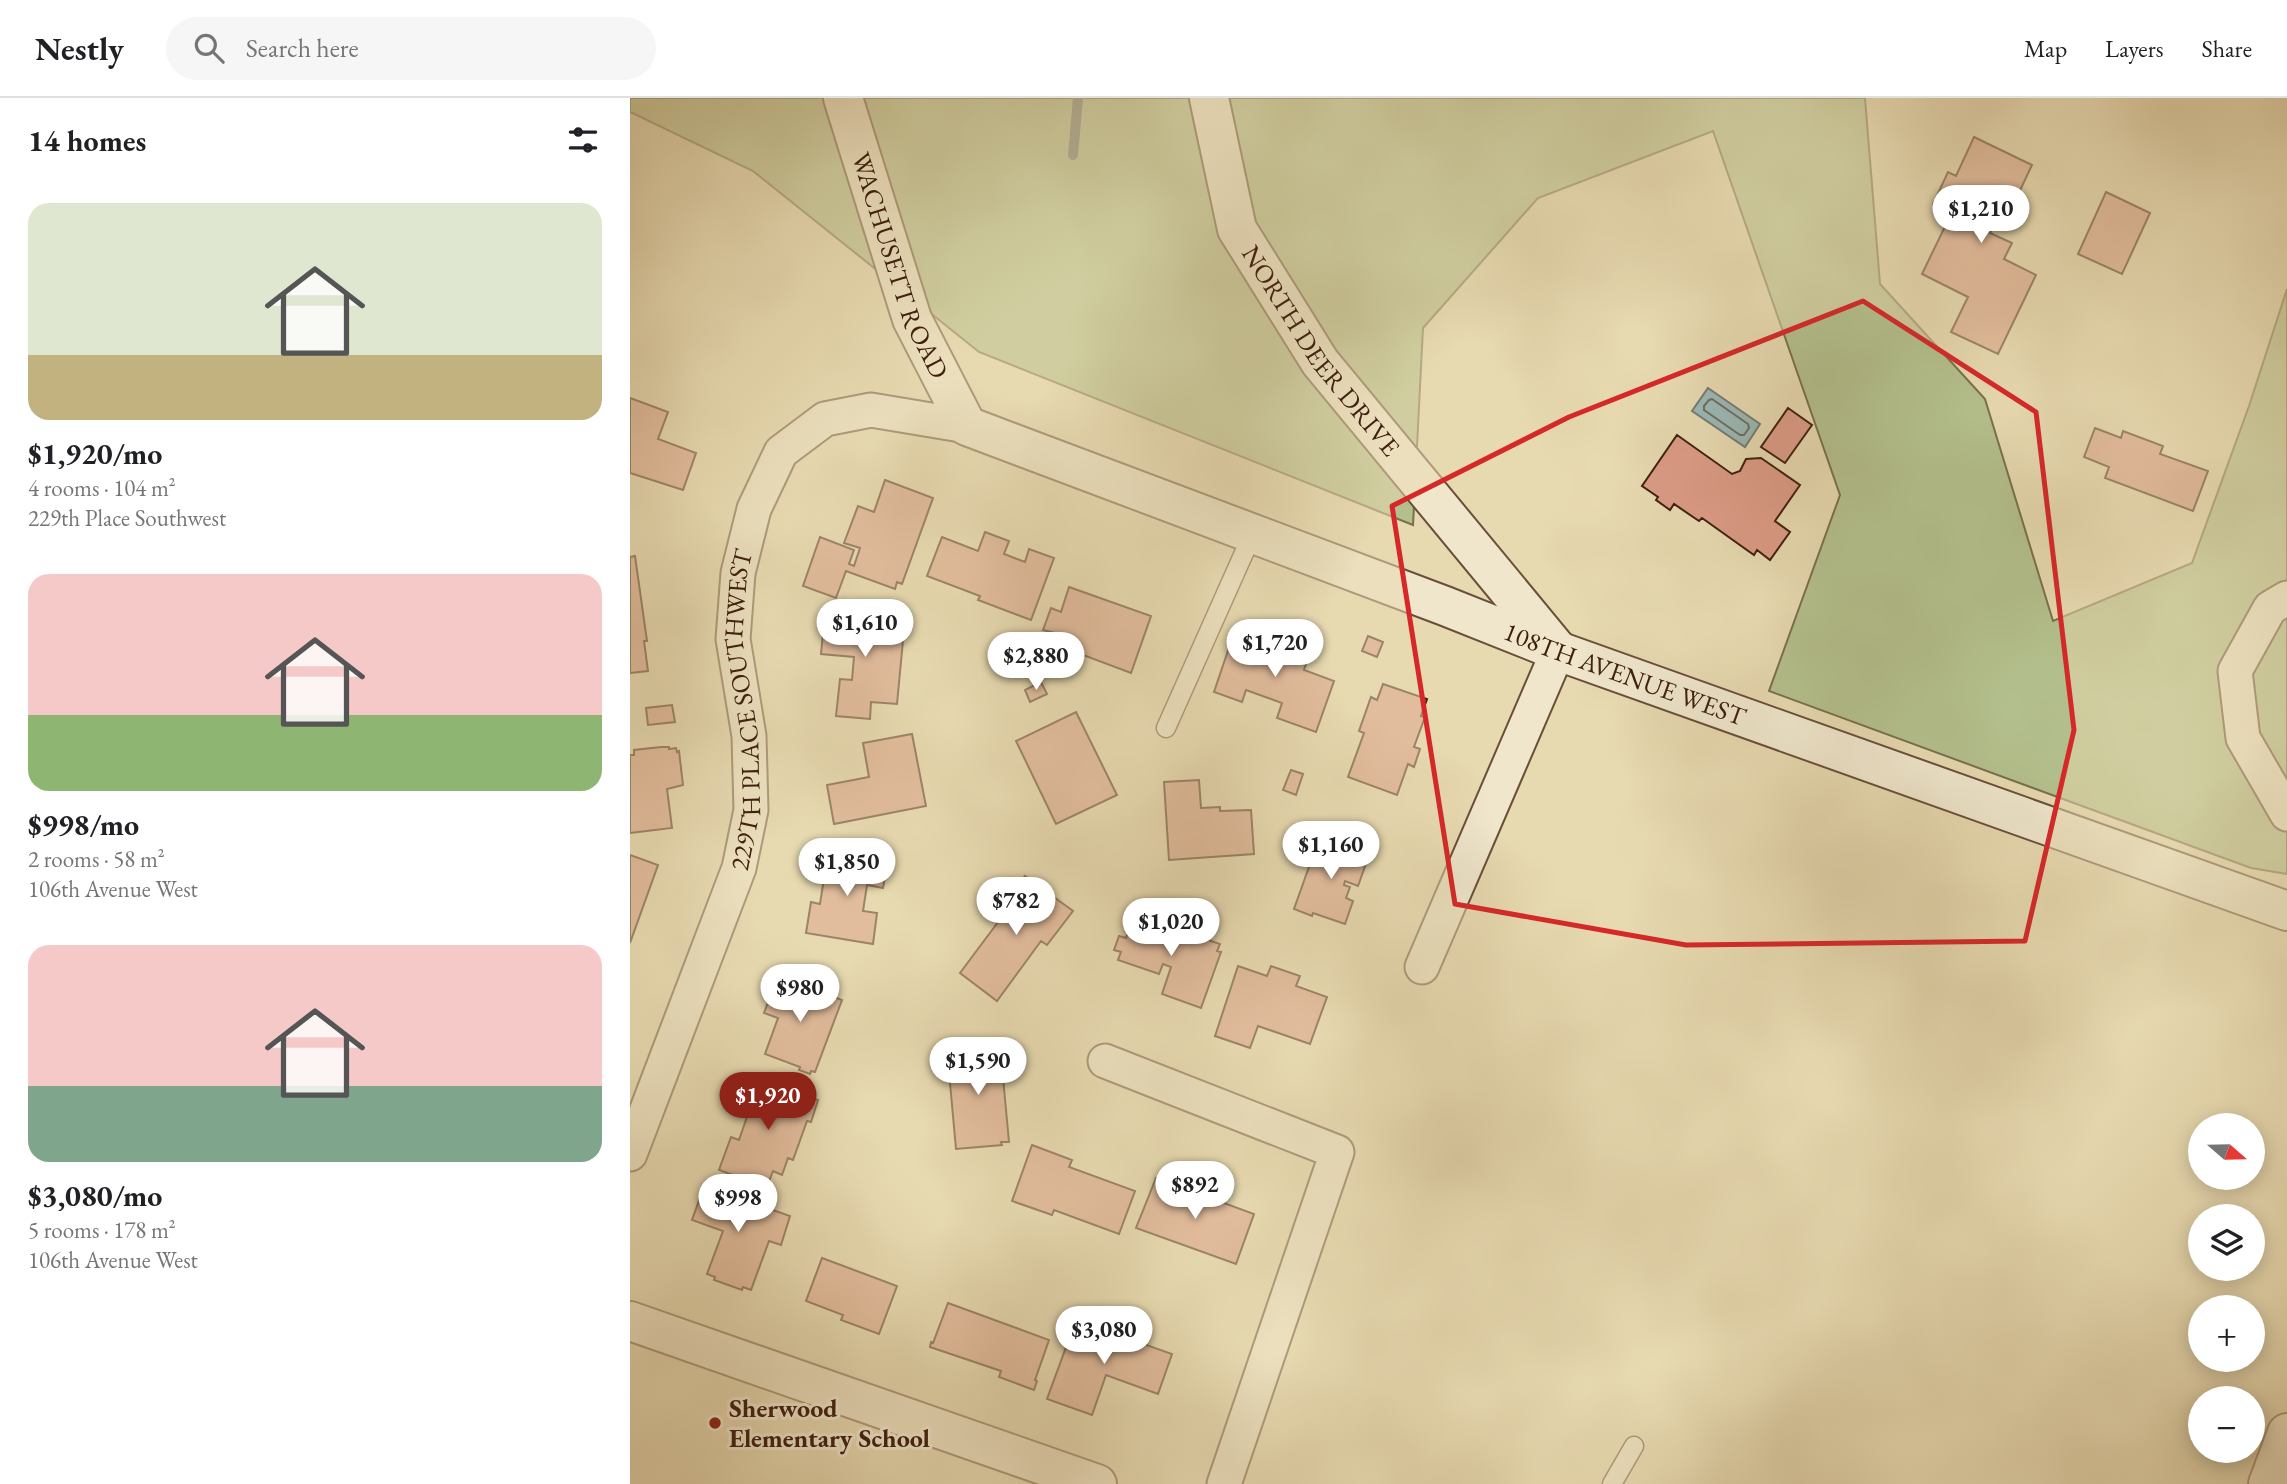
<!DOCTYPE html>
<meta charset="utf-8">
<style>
body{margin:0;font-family:"EB Garamond",serif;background:#f6f6f6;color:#202124;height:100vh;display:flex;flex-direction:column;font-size:26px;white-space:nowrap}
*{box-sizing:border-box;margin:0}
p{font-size:23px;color:#757577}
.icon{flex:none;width:38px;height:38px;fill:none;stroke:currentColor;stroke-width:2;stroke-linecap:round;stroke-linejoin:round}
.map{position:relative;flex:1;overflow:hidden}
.drawer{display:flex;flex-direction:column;background:#fff;width:630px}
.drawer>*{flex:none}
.needle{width:46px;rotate:110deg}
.controls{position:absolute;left:1558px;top:1015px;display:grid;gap:14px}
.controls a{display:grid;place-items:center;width:77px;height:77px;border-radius:50%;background:#fff;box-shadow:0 4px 18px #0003;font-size:35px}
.price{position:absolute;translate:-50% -60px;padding:0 16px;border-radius:24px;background:#fff;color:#222;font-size:23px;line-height:46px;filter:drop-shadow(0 2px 4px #0008)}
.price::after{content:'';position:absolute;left:50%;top:42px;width:21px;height:16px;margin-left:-10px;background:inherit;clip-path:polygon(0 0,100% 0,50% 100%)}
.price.current{background:#8f2418;color:#fff}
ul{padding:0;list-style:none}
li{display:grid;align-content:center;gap:14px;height:371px;padding:0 28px}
li span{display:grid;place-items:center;height:217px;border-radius:21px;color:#555}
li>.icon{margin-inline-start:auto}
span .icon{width:126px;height:126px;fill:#fffc;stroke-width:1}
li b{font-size:30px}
h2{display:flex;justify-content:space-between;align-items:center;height:84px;padding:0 28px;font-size:30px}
header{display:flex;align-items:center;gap:42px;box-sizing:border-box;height:98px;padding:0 35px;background:#fff;border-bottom:2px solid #e0e0e0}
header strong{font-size:33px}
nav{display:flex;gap:38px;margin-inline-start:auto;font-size:24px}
.search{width:490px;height:63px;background:#f6f6f6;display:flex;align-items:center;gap:18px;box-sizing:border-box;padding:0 24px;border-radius:38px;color:#757577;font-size:26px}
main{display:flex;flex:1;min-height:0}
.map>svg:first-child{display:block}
</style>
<header>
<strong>Nestly</strong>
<div class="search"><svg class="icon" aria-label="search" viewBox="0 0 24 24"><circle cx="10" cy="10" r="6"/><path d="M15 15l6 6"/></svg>Search here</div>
<nav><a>Map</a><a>Layers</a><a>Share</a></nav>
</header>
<main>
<section class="drawer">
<h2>14 homes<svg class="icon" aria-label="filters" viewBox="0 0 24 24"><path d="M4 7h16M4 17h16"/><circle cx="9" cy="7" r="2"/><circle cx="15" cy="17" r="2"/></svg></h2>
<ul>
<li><span style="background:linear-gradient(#dfe7d0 70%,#c2b280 0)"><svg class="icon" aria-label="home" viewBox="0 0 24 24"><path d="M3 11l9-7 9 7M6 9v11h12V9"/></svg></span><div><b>$1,920/mo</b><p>4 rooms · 104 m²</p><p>229th Place Southwest</p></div></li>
<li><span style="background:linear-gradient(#f6c9c9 65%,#8fb573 0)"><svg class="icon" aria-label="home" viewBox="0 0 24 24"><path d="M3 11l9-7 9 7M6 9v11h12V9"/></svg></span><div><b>$998/mo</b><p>2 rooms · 58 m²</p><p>106th Avenue West</p></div></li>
<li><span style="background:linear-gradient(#f6c9c9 65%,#7fa58c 0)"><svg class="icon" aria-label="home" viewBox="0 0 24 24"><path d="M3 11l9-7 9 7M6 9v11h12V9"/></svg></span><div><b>$3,080/mo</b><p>5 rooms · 178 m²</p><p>106th Avenue West</p></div></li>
</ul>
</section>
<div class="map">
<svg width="1657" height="1386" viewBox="0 0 1657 1386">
<rect width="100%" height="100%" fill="#e7d9b0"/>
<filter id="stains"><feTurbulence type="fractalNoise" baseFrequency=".00286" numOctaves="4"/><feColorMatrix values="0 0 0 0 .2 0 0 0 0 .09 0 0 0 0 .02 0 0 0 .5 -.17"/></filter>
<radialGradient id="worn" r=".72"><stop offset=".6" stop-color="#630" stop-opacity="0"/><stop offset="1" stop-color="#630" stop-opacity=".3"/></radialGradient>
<path fill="#b3c08d" stroke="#79704e" stroke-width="2" d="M0,0h1235l15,186 105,115 68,222 139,-58 57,-157 38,-117v585l-36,-6 -482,-177 71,-196 -127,-364 -175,67 -115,130 -10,197 -434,-173 -226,-181 -123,-59z"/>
<path fill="#9ab8b5" stroke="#767b73" stroke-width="2" d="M1078,290l52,36 -15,23 -53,-36z"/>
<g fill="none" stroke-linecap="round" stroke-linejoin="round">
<path stroke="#6c6c62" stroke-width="2" d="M1082,301l36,25 1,4 -5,7h-4l-36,-25v-4l5,-6z"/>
<path stroke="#767b73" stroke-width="10" d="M443,57l5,-57"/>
</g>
<path fill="#db9b85" stroke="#3f2010" stroke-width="2" d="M1344,39l58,28 -24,51 -8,-4 -10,21 22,10 -8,16 32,16 -38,79 -47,-22 17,-35 -46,-23 30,-62 -19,-8 15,-32 8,4z
M1476,94l44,21 -28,61 -44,-20z
M0,300l38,14 -10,27 38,14 -13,37 -53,-17z
M1158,310l24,17 -27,38 -24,-16z
M1465,330l26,10 2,-7 40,15 -3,8 48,17 -15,40 -88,-33 4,-11 -25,-10z
M1047,337l55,39 8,-3 6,-12 15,-1 39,27 -25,36 15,11 -20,28 -13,-10 -3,5 -52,-37 -3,3 -25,-17 -4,6 -14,-10 2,-3 -16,-11z
M255,382l48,18 -31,86 -5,-2 -2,7 -49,-18 -10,27 -33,-12 17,-49 34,13 -5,14 5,2 6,-18 -16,-5 14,-37 16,6z
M355,434l24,9 -5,13 21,8 4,-13 25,9 -23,62 -53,-20 2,-4 -53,-20 15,-39 36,14z
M5,458l12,85h-3l4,30 -18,2v-116z
M439,489l82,29 -20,57 -80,-30 4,-10 -12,-3 8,-22 10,4z
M195,513l80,8 -8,85 -26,-2 -1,17 -34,-3 4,-37 12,1 2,-23 -33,-3z
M606,529l29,10 -4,13 16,5 4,-13 29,10 -6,18 30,11 -18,51 -39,-14 5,-15 -36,-13 -4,12 -28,-10z
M738,538l15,6 -6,15 -15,-6z
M411,584l6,12 -17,8 -5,-12z
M753,586l44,15 -6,17 4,1 -11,30 6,2 -6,18 -6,-3 -11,31 -49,-18 16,-44 -5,-2 12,-34 6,3z
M42,607l3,17 -27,3 -2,-17z
M446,614l41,83 -61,29 -40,-83z
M282,636l14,72 -92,18 -7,-39 42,-8 -6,-34z
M31,649h8v2l7,-1 1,4 2,-1 4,34 -16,4 5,39 -42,5v-78h4v-5z
M661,672l12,4 -7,21 -13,-5z
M569,682l2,28 19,-1v4l31,-1 3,44 -85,6 -5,-78z
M690,738l49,19 -11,31 -13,-5 -1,4 6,2 -4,11 7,3 -8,23 -32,-11 -1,3 -18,-7z
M198,754l60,8 -5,28 -16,-3 -4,26 14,2 -4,31 -67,-11 5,-31 9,2z
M0,757l28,10 -28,78z
M395,778l48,35 -26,34 -6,-4 -44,60 -37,-28 44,-59 -4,-4z
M504,816l86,30 -3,7 4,1 -20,56 -39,-14 9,-27 -8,-3 -4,10 -41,-14 3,-8 -7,-2 5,-14 7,2z
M608,868l29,10 4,-10 29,10 -4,10 31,11 -17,47 -52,-18 -8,22 -35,-12z
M148,878l64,24 -27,72 -4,-1 -1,3 -11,-4 1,-3 -35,-13 13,-36 -14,-5z
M370,947l9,97h-8l1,3 -46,4 -9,-99z
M121,978l67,24 -7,22 -4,-1 -14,39 -5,-2 -6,17 -9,-4 -6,16 -48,-17 12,-33 8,3 13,-38 -9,-3z
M402,1047l40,15 -3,7 66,24 -16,43 -65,-24 -2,5 -40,-14z
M526,1080l98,36 -18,50 -100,-36z
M76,1083l37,14 -1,4 48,17 -9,29 -12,-4 -18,49 -8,-3 -1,3 -28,-10 1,-3 -8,-3 16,-43 -31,-11z
M192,1160l75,28 -18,48 -38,-14 2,-5 -37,-14z
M318,1205l101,37 -14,40 2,1 -3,9 -35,-13 2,-6 -71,-24 1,-5 2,1z
M446,1222l96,34 -14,40 -52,-19 -14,40 -45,-16z"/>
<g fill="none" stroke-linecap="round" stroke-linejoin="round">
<defs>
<path id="service" d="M536,630l86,-193
M982,1386l22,-38"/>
<g id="minor">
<path d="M1657,500l-17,10 -35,63 8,67 44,76"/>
<path d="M792,869l136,-316"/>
<path d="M475,963l232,91 -113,332"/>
<path id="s1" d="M0,1056l109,-286 12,-58 -2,-74 -16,-97 5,-66 16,-64 27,-57 44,-33 46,-9 96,16"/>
</g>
<g id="tertiary">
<path id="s2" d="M213,0l69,221 55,107 478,180 113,45 729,260"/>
<path id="s3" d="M579,0l28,131 83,133 237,287"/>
<path d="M0,1223l467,163"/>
<path d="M1638,1386l19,-51"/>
</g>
</defs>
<use href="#service" stroke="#694e38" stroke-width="21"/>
<use href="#minor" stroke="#694e38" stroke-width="37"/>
<use href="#tertiary" stroke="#694e38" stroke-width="42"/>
<use href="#service" stroke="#efe6cc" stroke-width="18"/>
<use href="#minor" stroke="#efe6cc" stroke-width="33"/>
<use href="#tertiary" stroke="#efe6cc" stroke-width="38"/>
</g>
<path d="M0 0H1657V1386H0ZM1233,203l173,111 38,318 -49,211 -339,4 -231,-41 -63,-398 177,-89z" fill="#e7d9b0" fill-opacity=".55" fill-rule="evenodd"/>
<path fill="none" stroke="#d62828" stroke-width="5" stroke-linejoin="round" d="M1233,203l173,111 38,318 -49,211 -339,4 -231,-41 -63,-398 177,-89z"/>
<circle fill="#8f2418" stroke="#efe6cc" stroke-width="2.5" cx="85" cy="1325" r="7"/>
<g text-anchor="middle" stroke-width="6" stroke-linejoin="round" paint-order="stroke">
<g font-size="26" fill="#3f2010" stroke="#efe6cc">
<text dy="9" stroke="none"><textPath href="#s2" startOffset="177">WACHUSETT ROAD</textPath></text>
<text dy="9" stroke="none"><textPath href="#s3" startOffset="282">NORTH DEER DRIVE</textPath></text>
<text dy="9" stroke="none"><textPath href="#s2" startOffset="1055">108TH AVENUE WEST</textPath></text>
<text dy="9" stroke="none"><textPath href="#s1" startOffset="466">229TH PLACE SOUTHWEST</textPath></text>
</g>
<g font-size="26" font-weight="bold" fill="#3f2010" stroke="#efe6cc" text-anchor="start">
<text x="99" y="1319">Sherwood<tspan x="99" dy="30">Elementary School</tspan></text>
</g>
</g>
<rect width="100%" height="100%" filter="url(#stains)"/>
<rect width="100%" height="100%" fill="url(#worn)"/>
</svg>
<div class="controls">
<a><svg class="needle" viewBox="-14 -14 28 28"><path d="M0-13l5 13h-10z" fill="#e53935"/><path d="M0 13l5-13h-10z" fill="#757577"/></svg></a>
<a><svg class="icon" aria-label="layers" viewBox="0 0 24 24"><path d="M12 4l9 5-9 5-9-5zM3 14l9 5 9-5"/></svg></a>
<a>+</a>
<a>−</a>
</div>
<b class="price" style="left:1351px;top:147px">$1,210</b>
<b class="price" style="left:235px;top:561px">$1,610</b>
<b class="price" style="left:645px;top:581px">$1,720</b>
<b class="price" style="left:406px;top:594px">$2,880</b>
<b class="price" style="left:701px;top:783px">$1,160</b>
<b class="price" style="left:217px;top:800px">$1,850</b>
<b class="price" style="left:386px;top:839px">$782</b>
<b class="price" style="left:541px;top:860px">$1,020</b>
<b class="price" style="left:170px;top:926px">$980</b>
<b class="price" style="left:348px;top:999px">$1,590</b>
<b class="price current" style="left:138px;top:1034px">$1,920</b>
<b class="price" style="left:565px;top:1123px">$892</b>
<b class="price" style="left:108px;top:1136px">$998</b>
<b class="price" style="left:474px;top:1268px">$3,080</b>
</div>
</main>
